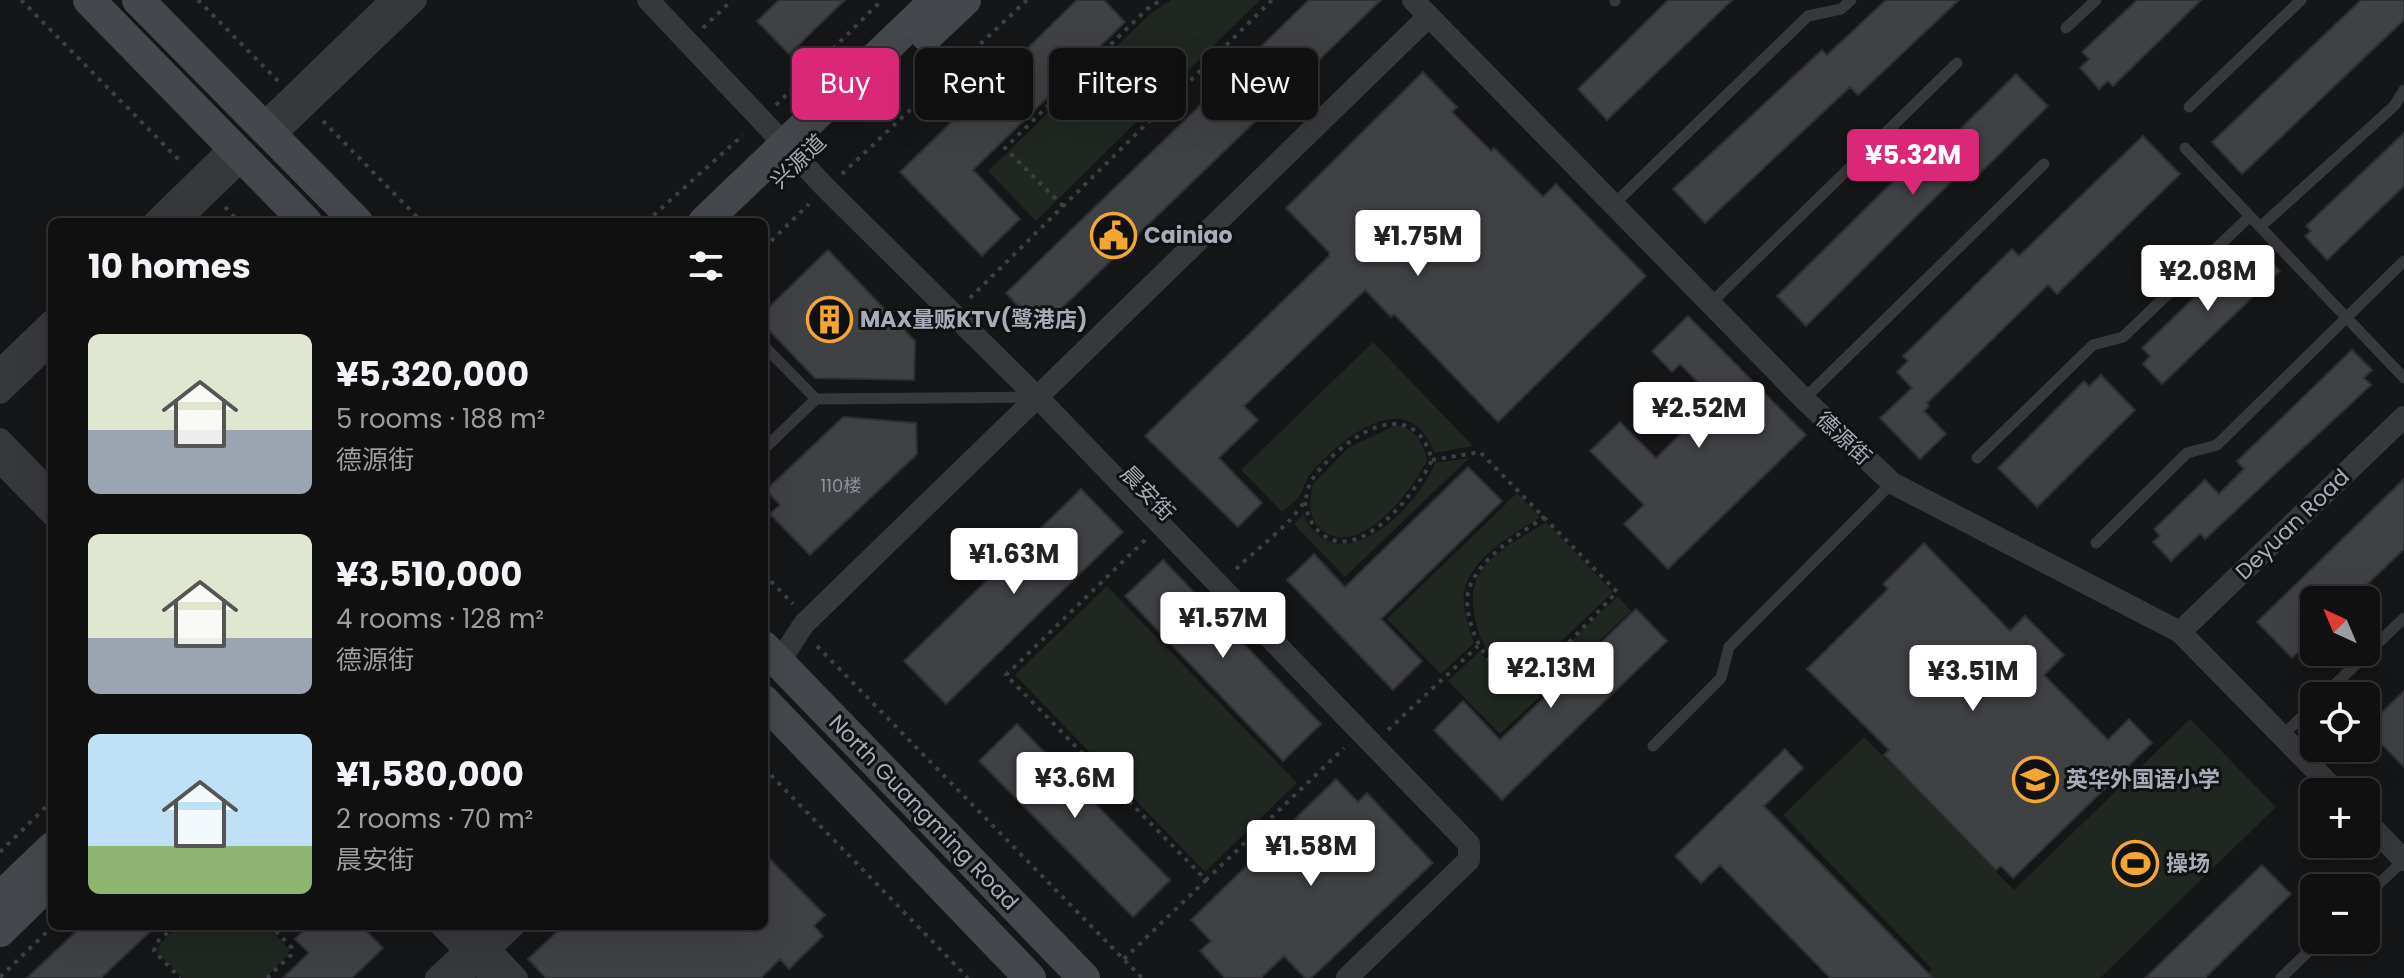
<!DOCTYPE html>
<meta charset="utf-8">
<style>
body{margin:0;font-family:Poppins,"Noto Sans SC",sans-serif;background:#1e1e1f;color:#f1f3f6;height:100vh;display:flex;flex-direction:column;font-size:30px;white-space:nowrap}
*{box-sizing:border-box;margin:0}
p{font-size:26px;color:#9c9d9f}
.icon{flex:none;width:44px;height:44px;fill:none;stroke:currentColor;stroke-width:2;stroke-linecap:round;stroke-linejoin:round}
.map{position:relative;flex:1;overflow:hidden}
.drawer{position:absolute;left:48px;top:218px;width:720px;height:712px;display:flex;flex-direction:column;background:#101011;border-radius:12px;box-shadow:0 8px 32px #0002,0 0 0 2px #303031}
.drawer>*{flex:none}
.hud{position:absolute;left:792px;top:48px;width:760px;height:72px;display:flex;gap:16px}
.needle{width:52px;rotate:316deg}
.controls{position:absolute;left:2300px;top:586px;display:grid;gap:16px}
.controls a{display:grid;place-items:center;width:80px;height:80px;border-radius:12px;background:#101011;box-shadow:0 8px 32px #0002,0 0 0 2px #303031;font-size:40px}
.price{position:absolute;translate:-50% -68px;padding:0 18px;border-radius:8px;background:#fff;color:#222;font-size:26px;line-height:52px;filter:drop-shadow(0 2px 4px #0008)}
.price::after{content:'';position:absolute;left:50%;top:48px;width:24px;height:18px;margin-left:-12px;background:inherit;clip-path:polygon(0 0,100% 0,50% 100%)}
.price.on{background:#db2777;color:#fff}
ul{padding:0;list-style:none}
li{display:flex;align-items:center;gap:24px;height:200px;padding:0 40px}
li span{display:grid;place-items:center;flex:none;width:224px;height:160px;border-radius:12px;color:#555}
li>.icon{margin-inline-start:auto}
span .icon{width:96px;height:96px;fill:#fffc;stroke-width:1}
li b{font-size:34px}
h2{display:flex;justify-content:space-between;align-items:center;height:96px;padding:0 40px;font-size:34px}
.chip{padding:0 28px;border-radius:12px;background:#101011;box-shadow:0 8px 32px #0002,0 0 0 2px #303031;font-size:28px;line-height:72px}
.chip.on{background:#db2777;color:#fff}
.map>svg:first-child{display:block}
</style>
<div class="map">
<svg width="2404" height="978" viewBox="0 0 2404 978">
<rect width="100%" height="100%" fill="#151617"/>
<path fill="#1f2720" d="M1171,0h89l-224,221 -48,-50 162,-157z
M1373,342l100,104 -39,7c-24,-70 -93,-16 -123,20 -6,7 -6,15 -11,22 -4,6 -12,12 -18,17l-41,-42z
M1396,425c19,4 27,16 31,35 -14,30 -67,99 -104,71 -16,-12 -14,-30 -10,-47l35,-36z
M1469,458l-124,119 -51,-53 10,-10c2,10 10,18 18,24 40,26 100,-40 113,-75z
M1517,493l23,24c-26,17 -71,41 -76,76 -2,17 5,34 10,50l-33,31 -54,-55z
M1546,522l67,70 -83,79 -20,3c-17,-11 -26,-24 -32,-44 -20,-63 21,-78 68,-108z
M1107,586l190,197 -92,89 -190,-197z
M1618,596l13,15 -131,123 -52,-53 32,-30c31,48 56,23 88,-7 16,-16 33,-32 50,-48z
M2190,719l86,88 -176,171h-177l9,-9 -149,-154 81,-78 150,153z
M178,926h89l22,23 -1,6 -23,23h-82l-26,-26 3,-8z"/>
<path fill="#3f4144" stroke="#2f3033" stroke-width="2" d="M779,0h66l-56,54 -32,-33z
M1077,0h27l21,22 -152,148 47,49 -38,37 -82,-84z
M1309,0h72l-341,329 -34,-36z
M1668,0h64l-125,120 -29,-31z
M1886,0h73l-101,95 -8,-8 -145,136 -32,-34 149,-139 5,5z
M2137,0h64l-88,86 -5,-5 -9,8 -19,-21 9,-9 -7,-7z
M2361,0h43v20l-162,154 -30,-32z
M1423,72l34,35 -5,5 39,39 3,-3 49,49 13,-13 90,92 -148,146 -104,-108 -3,3 -26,-27 -121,116 14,14 -39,38 43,45 -24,24 -93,-91 184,-180v-4l-43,-44z
M2016,74l32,32 -77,76 -10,-10 -155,154 -29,-30 156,-154 7,7z
M2404,133v53l-77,74 -22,-24 6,-5 -5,-5z
M2143,136l37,38 -123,120 -9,-9 -121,118 2,3 -5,5 22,23 -26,25 -40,-41 32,-30 -15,-16 11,-11 -5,-5 109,-107 7,7z
M2244,249l7,7 8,-7 21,22 -118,113 -19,-20 7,-8 -8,-8z
M828,250l87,91 -1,39 -99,-2 -51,-53v-13z
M1688,316l118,119 -138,134 -44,-45 20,-19 -54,-54 30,-29 36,36 59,-58 -35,-36 -8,8 -20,-21z
M2352,350l20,20 -8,8 7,7 -166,154 -5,-5 -29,27 -18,-19 7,-6 -6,-7 51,-49 14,14 25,-25 -7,-8z
M2101,375l34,35 -98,97 -39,-39 86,-87 5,5z
M843,417l73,6 1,31 -107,101 -40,-41 10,-9 -14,-15z
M1468,467l34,34 -121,118 41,42 -29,29 -106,-110 27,-26 31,33z
M2404,479v70l-53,51h-37v36l-22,22 -35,-36z
M1081,489l42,43 -177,172 -42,-43z
M1924,543l86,88 15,-15 39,39 -20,20 64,65 21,-21 23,24 -139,135 -12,-12 -5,4 -112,-115 5,-5 -82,-81 81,-80 -5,-5z
M1163,560l158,164 -38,37 -158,-165z
M1636,609l31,32 -165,159 -68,-70 29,-29 37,39z
M2404,691v76l-38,-39z
M1017,724l153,156 -37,37 -154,-156z
M1785,749l18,19 -39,38 169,172h-103l-110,-113 -19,18 -26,-27z
M1336,779l22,23 9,-9 66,70 -122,115h-6l-21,-22 -23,22h-36l-25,-27 11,-10 -20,-21z
M764,853l61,62 -11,11 9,10 -34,33 -9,-10 -19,19h-215l-18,-19 35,-33h201z
M2262,865l29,29 -86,84h-60z
M82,926h74l-55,52h-74z
M308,926h53l22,22 -31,30h-69l26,-25 -14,-14z"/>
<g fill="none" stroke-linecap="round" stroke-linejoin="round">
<path stroke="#3c3f43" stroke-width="4" stroke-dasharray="4 6" stroke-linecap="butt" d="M21,0l161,163
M198,0l80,81
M703,28l29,-28
M776,105l106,-105
M323,121l99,101
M842,174l185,-174
M1063,206l-58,-58 142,-139 14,-9
M225,207l14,15
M646,222l97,-87
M764,248l45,-44
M970,298l302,-298
M1432,460l48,-8 137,140c-18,18 -66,72 -84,81 -40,22 -76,-57 -63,-87 14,-32 48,-51 76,-70
M1145,540l-139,135 200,205 138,-132
M1236,569c22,-21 50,-41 67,-65 5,-7 4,-16 8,-23 27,-40 101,-94 121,-21 -14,29 -67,100 -106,77 -14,-9 -18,-19 -21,-35
M764,574l29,30
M817,646l325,332
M1388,730l90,-84
M764,768l204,210
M0,852l52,-51
M175,926l-18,16 -3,9 26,27
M1124,959l82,-79
M0,977l53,-51
M267,978l24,-23 1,-7 -21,-22"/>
<path stroke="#36383c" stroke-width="11" d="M1615,1v-1
M2066,28l30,-28
M2189,107l112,-107
M2185,148l219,230
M1614,204l194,-188 33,-7 10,-9
M2260,227l134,-121 10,-16
M1711,303l246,-240
M764,346l52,53
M1804,399l240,-235
M764,449l52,-50 217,-2
M1977,458l116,-113 30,-8 127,-121
M2096,543l91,-90 30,-8 187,-184
M2323,696l81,-78
M2282,736l32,-31
M1653,746l68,-68 8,-31 163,-164
M2366,896l38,-36
M2281,978l39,-38"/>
<path stroke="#36383c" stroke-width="22" d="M648,0l178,188 222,220 421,436v16l-122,118
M1413,0l391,399 88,84 288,149 157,160
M262,125l129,-125
M273,137l143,-137
M154,222l79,-77
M178,222l66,-64
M0,370l52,-50
M0,393l52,-50
M0,439l52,53
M0,462l52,53
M2180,632l224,-215
M779,662l25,-38 625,-608
M2366,821l38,39
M441,926l51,52
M467,926l50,52
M436,978l55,-52
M459,978l55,-52"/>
<path stroke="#44474c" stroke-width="32" d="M89,0l217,222
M138,0l219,222
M927,36l38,-36
M704,222l232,-222
M764,647l320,331
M764,701l266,277
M0,898l52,-50
M0,931l52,-51"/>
</g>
<defs>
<symbol id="civic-ring" viewBox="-11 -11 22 22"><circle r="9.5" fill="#101112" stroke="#f3a732" stroke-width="1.5"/><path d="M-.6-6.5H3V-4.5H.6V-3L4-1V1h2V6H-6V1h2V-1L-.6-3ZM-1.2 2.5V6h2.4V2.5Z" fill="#f3a732"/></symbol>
<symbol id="building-ring" viewBox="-11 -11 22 22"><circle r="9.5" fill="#101112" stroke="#f3a732" stroke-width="1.5"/><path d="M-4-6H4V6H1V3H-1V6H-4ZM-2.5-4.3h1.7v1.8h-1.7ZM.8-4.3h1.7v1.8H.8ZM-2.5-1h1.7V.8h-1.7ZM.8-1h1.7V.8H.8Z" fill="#f3a732"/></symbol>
<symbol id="school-ring" viewBox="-11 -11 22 22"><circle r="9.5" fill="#101112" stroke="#f3a732" stroke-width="1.5"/><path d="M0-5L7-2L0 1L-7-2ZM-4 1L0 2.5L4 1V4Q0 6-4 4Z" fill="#f3a732"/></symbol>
<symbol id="stadium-ring" viewBox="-11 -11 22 22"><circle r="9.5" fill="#101112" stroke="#f3a732" stroke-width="1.5"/><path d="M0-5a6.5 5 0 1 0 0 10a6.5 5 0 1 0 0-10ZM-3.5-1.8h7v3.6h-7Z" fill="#f3a732"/></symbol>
</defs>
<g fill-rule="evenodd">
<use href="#civic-ring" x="1088" y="210" width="51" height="51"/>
<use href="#building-ring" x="804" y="294" width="51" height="51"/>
<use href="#school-ring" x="2010" y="754" width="51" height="51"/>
<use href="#stadium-ring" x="2110" y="838" width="51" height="51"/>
</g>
<g text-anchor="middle" stroke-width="6" stroke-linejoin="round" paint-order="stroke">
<g font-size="18" fill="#8d929b">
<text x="841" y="492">110楼</text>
</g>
<g font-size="22" fill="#a7adb8" stroke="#101112">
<text transform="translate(798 161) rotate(-44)" y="8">兴源道</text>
<text transform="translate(1844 438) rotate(43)" y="8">德源街</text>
<text transform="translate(1148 493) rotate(46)" y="8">晨安街</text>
<text transform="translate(2292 524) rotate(-44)" y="8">Deyuan Road</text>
<text transform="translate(924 812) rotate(46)" y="8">North Guangming Road</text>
</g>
<g font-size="22" font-weight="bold" fill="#a7adb8" stroke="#101112" text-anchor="start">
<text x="1144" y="243">Cainiao</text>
<text x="860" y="327">MAX量贩KTV(鹭港店)</text>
<text x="2066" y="787">英华外国语小学</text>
<text x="2166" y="871">操场</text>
</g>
</g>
</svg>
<div class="controls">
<a><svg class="needle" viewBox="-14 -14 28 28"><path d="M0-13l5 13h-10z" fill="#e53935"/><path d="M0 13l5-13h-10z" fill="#9c9d9f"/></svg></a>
<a><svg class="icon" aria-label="locate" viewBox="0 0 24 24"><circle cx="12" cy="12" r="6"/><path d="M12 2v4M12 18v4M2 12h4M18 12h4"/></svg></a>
<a>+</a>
<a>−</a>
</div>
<b class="price on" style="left:1913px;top:197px">¥5.32M</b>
<b class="price" style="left:1418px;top:278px">¥1.75M</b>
<b class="price" style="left:2208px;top:313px">¥2.08M</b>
<b class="price" style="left:1699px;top:450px">¥2.52M</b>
<b class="price" style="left:1014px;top:596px">¥1.63M</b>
<b class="price" style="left:1223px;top:660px">¥1.57M</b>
<b class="price" style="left:1551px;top:710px">¥2.13M</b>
<b class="price" style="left:1973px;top:713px">¥3.51M</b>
<b class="price" style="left:1075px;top:820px">¥3.6M</b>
<b class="price" style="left:1311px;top:888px">¥1.58M</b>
<div class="hud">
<a class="chip on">Buy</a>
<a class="chip">Rent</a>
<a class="chip">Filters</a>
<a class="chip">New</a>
</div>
<section class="drawer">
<h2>10 homes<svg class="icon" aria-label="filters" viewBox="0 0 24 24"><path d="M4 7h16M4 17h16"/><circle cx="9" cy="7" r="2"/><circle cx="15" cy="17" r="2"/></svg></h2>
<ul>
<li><span style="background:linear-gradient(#dfe7d0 60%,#9aa5b1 0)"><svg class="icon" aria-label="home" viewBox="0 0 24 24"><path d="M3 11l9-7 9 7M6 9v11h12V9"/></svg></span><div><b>¥5,320,000</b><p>5 rooms · 188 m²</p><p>德源街</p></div></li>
<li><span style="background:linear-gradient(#dfe7d0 65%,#9aa5b1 0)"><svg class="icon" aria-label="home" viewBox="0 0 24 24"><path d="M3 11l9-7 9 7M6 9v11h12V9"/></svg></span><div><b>¥3,510,000</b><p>4 rooms · 128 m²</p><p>德源街</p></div></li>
<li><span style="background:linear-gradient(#bfe0f5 70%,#8fb573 0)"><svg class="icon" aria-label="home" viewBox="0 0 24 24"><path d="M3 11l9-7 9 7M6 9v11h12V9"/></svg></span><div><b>¥1,580,000</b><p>2 rooms · 70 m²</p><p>晨安街</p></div></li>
</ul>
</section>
</div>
